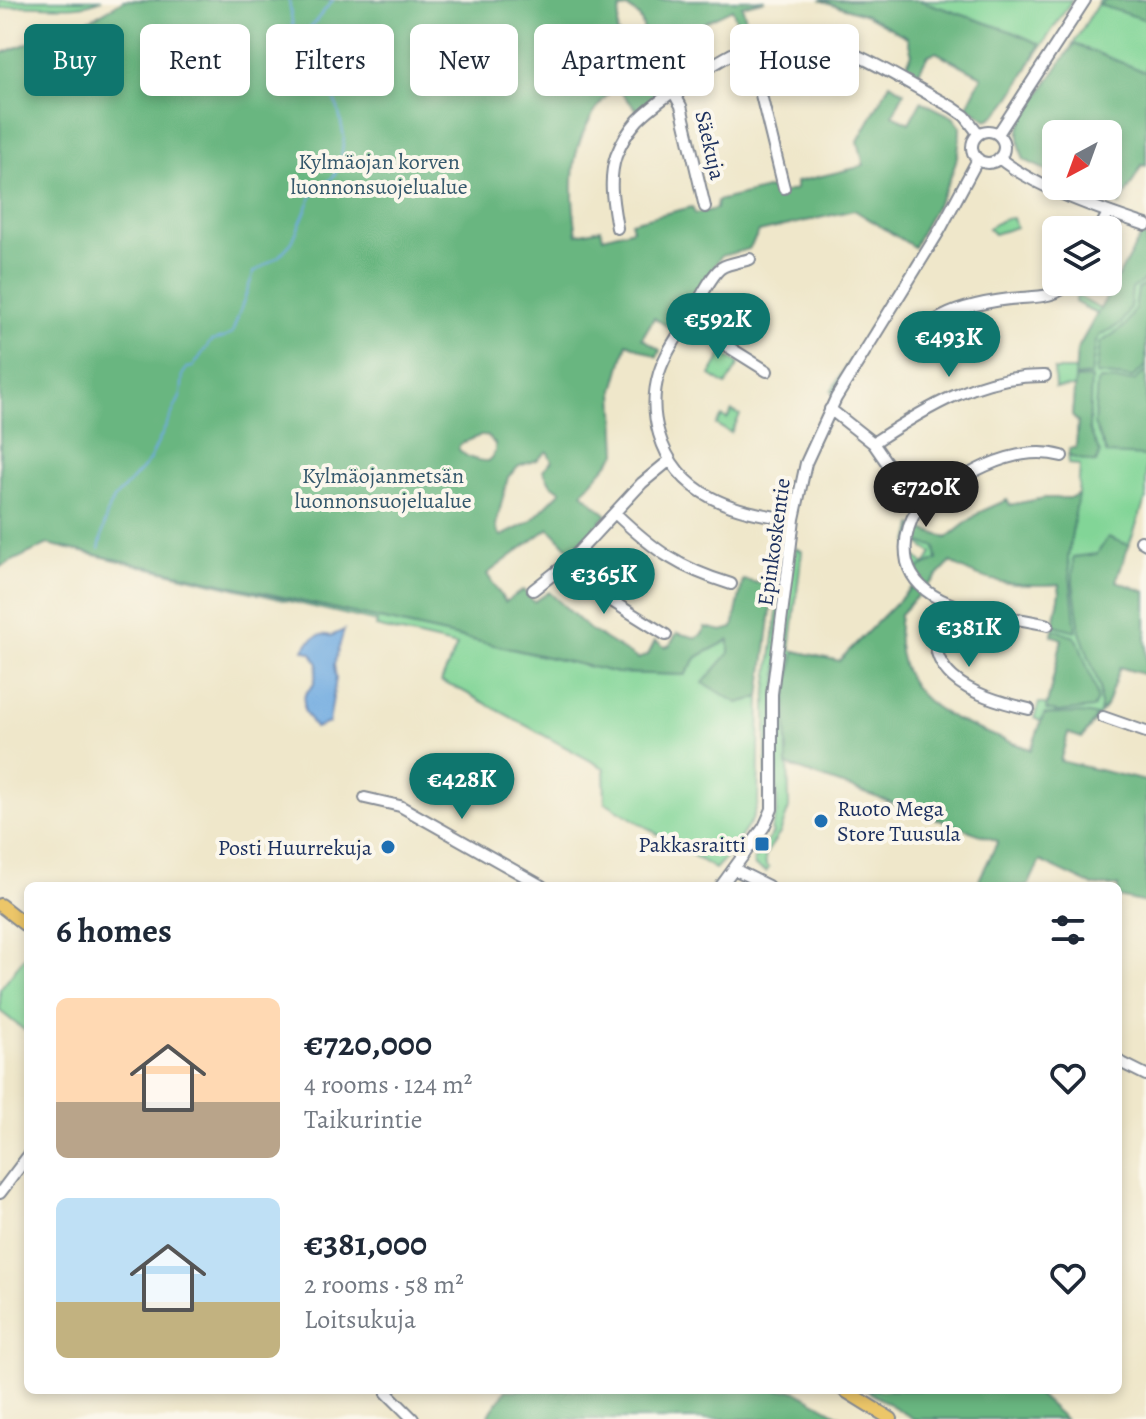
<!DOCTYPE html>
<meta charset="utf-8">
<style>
body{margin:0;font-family:Alegreya,serif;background:#f6f6f7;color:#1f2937;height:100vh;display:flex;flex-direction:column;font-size:30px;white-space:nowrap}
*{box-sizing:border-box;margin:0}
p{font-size:26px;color:#747a83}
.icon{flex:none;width:44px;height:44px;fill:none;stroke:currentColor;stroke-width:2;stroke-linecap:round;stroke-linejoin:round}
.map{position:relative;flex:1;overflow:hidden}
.details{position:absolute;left:24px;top:882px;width:1098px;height:512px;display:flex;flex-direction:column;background:#fff;border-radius:12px;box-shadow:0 4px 12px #0003}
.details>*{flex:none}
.banner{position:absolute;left:24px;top:24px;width:1098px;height:72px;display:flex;gap:16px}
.needle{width:52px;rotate:221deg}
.buttons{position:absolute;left:1042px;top:120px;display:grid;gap:16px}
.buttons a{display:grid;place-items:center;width:80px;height:80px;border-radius:12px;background:#fff;box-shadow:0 4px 12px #0003;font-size:40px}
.price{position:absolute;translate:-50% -68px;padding:0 18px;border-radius:28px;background:#0f766e;color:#fff;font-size:26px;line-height:52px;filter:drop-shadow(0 2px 4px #0008)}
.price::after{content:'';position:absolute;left:50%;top:48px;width:24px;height:18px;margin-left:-12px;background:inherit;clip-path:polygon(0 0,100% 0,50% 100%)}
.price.active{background:#222;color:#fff}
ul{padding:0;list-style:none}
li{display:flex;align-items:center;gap:24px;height:200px;padding:0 32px}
li span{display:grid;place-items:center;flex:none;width:224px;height:160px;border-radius:12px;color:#555}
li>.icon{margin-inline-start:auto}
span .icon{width:96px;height:96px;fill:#fffc;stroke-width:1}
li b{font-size:34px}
h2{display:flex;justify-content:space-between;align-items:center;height:96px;padding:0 32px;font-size:34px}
.tag{padding:0 28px;border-radius:12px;background:#fff;box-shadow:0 4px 12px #0003;font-size:28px;line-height:72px}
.tag.active{background:#0f766e;color:#fff}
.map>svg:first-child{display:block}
</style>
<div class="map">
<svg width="1146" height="1419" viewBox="0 0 1146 1419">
<rect width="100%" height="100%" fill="#fbf7ec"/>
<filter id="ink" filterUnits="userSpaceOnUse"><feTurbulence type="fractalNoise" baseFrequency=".0125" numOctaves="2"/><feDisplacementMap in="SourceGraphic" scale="16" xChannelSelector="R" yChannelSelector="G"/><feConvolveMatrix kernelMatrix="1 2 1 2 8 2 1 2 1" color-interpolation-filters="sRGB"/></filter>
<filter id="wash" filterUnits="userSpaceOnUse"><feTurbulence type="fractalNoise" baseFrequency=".006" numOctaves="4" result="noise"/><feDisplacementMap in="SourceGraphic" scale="32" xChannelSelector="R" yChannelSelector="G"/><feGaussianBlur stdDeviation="1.8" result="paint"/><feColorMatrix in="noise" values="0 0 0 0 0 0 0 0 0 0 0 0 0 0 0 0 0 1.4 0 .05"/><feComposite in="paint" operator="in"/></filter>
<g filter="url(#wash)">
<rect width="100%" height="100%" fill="#efe7ca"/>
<path fill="#82d597" stroke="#4e827a" stroke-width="2" d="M0,0h102c-34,14 -68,0 -102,9z
M820,0h252l-70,106 -20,-30 -46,-24 -8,3 -13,24 -12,-7 9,-18 -5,-17 -40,-22z
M1100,0h46v113l-85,-49z
M1013,218l3,9 -22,7 -6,-6 16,-9z
M937,220l-6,15 -98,159 -2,-3z
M1141,236l5,1v261l-30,83 30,11v83l-27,-8 -13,39 -24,32 -14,-5 -8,28 -273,-61 2,108 -9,25 -15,22 1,11 3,2 -3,4 -11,-6 -2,-5 20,-28 -2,-3 6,-19 -1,-117 19,-146 7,3 -12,99 49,11 73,-74 7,7 -19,20c-10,71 26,95 85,118 15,6 31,13 46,17l11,-27 -8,-4 5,-15 8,2 15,-66 -10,-4 8,-42 -1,-9c-37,3 -76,-1 -108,-22l-24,25 -12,-17 -4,-12 6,-1 8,8 7,-12 -12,-8 -11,-2 4,-18 34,13 33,-26 27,-12 3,5 35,-7h27l6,-4 2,-29 -12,-1 2,-16h6l2,-26 -6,-6 3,-29 -20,1 -1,-18h22l1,-20 20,-36 -22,-12 2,-6 23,13z
M723,353l16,11 -13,21 -16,-10z
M732,411l8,4 -9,18 -15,-8 6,-9 5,3z
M787,537l-18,266h-3v-106z
M48,544l570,129 67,2 12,-18 33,-18 -1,14 9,50 22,-6 -2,106 -6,17 -21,32 -16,17 -110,-67 -1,-34 -143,-78 -20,-8 16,-36 -81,-19 1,-5z
M26,955l2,1v77l-28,-22v-22z"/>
<path fill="#69b680" stroke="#42726f" stroke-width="2" fill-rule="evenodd" d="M124,0h641l-23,6 10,31 -8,3 -12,-31 -29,14 -44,30 19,28 -40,30 -23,-25c-43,46 -48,87 -38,148l24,-5 2,8 30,-8 -2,-7 61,-15 3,7 21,-5 1,-8 54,-13 3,8 22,-7v-7l68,-16 -6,-25 32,-58 14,9 -11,23 16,8 12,-22 32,16 7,9c1,54 -26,75 -46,121l-60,-37 -95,22 -10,17 -28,7 -48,74 -19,-12 -12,20 18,12 -3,7 -30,-14 -13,47 3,63 -35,40 25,22 -35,37 -23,-24 -62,46 18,28 18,-12 11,12 15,-10 40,37 49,30 10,-4 7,-14 10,6 5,-2 7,-12 20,5 6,-5 2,-6 17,4 11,-3 10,-48 31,6 -14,111 -22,6 -35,-20 26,-30v-13l-32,17 -12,18 -67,-2 -570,-129 -48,23v-513l91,-35zM628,8c11,6 15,13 16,26 -10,11 -18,9 -27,-2l3,-23zM479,436h8l8,8v8l-6,9c-11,0 -24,-3 -31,-13l2,-4zM547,451l5,10 -9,9 7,13 11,8 -31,31 -28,14 -4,-3 -2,-8 12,-48 11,-11 18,-6z
M820,0h99l94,32 27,12c-11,21 -31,67 -53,76l-20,-14 15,-30 -46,-24 -8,3 -13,24 -12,-7 9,-18 -5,-17 -40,-22z
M1105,0h41v20l-47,-15z
M1074,44l72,28v94l-4,-1 -22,40 -41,-19h29v-52h-52v41l-32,-15c-4,-9 -6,-22 -5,-31 1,-9 47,-73 55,-85z
M1141,236l5,1v42l-14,10 -2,18 -9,17 -21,11 -4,6 -5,34 -16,2 2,-27z
M1146,284v82l-14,12 -36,-4 4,-31 25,-17 10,-17 3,-20z
M1146,371v85l-39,-2 -13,-30 3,-41 3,-3 34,1z
M1091,378l-2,51 11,24 -4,10 -28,-7 2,-8h6l2,-26 -6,-6 3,-37z
M1078,494l-10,64 8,73 -22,-6 6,-32 -1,-9c-37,3 -77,-1 -108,-22l-24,25 -12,-17 22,-10 -2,-14 -24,-4 3,-16 33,12 33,-26 27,-12 3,5 35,-7h27z
M1108,537l21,8 -13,36 30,11v83l-26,-8 -14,39 -6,7v-25l-20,-56 -7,-49v-26l24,-3z
M912,587l7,7 -19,20c-13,93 62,109 131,136l13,-36c18,2 36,-4 53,2l-15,22 -14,-5 -8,28 86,20v122l-28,-6v-11h-25l-53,-25 -12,25h-52l22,-45 -211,-76 -1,-65 9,-49 44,10z
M1053,629l22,8 3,4 18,50 1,9 -4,8 -35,4 -12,-2 16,-71 -10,-4z
M506,1390h288l52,29h-360z
M866,1390h167l32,29h-151z"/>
<path fill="#70aae0" stroke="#466c9f" stroke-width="2" d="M344,630l-10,35 2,13 -7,45 -14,5 -11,-18v-10l1,-6 9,-10 4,-20 -6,-11 -8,-3c5,-11 15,-18 27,-14z"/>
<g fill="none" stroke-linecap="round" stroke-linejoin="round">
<path stroke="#70aae0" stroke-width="2" d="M296,45l37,-45
M99,549l8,-36 7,-14 35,-38 32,-66 2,-21 4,-6 6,-1 18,-26 13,-3 8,-5 22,-61 25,-16 13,-14 20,-46 21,-19 7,-11 4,-29 -6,-29 -15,-30 -27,-29 -7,-49"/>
</g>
</g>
<g filter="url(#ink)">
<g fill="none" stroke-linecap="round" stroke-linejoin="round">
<defs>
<path id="minor" d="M749,46l35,142
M674,93l7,13 24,101
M972 147a16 16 0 1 1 32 0a16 16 0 1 1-32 0Z
M998,134l87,-134
M999,158c37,30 102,52 147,67
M617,228c-4,-24 -9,-48 -1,-72 5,-13 13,-26 22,-36 21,-21 84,-64 111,-74 19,-7 40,-9 60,-6 44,6 102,46 143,67l13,9 13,17
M1099,230l9,-17
M750,259c-9,3 -21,4 -29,9 -11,8 -25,39 -33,52 -11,17 -23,34 -29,53 -6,20 -6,41 0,61 18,62 76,79 135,85
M687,321l80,50
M945,342l-10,-21c22,-14 50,-19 75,-22 22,-3 44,1 60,-17
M830,409l43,34 45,65c-11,17 -15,34 -11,54 13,52 97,52 141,63
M873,443c53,-35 106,-68 172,-67
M918,508c39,-29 93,-66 144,-52
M616,514c39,37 63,54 115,70
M1141,541l5,3
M570,561l40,39 56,35
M533,590l37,-29 72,-78 28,-23
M942,602c-27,72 27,93 87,107
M1103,717l43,15
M365,798l35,8 142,80
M734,869l34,17
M721,886l43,-59 8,-18v-115l22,-175 12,-56 30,-65 105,-170 37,-69
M1118,1061l28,14
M0,1193l28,-37
M389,1390l-2,3 26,26"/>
<path id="major" d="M0,905l28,22
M844,1390l47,29"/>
</defs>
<use href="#minor" stroke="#858b94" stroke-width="14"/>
<use href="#major" stroke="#858b94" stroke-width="16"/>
<use href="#minor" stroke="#fff" stroke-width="10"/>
<use href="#major" stroke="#ecc669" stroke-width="12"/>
</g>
</g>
<g fill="#1f6fb2" stroke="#fbf7ec" stroke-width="3">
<circle cx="821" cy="821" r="8"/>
<rect x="754" y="836" width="16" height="16" rx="4"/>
<circle cx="388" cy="847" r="8"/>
</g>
<g text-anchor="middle" stroke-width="8" stroke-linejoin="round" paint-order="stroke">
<g font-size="22" fill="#1b2f5e" stroke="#fbf7ec">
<text transform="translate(711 145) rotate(77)" y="8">Säekuja</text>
<text transform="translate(773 542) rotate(-82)" y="8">Epinkoskentie</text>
</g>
<g font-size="22" fill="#35586c" stroke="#fbf7ec">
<text x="379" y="169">Kylmäojan korven<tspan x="379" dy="25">luonnonsuojelualue</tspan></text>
<text x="383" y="483">Kylmäojanmetsän<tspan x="383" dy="25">luonnonsuojelualue</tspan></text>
</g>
<g font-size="22" fill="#1b2f5e" stroke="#fbf7ec" text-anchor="end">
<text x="837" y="816" text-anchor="start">Ruoto Mega<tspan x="837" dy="25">Store Tuusula</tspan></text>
<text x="746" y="852">Pakkasraitti</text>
<text x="372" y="855">Posti Huurrekuja</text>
</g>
</g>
</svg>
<div class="buttons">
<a><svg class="needle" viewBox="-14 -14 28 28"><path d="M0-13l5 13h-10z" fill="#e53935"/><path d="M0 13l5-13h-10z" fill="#747a83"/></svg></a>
<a><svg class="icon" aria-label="layers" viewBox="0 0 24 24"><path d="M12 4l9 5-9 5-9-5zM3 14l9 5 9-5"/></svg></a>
</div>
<b class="price" style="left:718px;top:361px">€592K</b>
<b class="price" style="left:949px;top:379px">€493K</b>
<b class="price active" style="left:926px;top:529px">€720K</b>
<b class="price" style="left:604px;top:616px">€365K</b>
<b class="price" style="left:969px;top:669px">€381K</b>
<b class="price" style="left:462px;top:821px">€428K</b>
<div class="banner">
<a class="tag active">Buy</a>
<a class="tag">Rent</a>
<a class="tag">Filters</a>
<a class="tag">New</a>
<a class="tag">Apartment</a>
<a class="tag">House</a>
</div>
<section class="details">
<h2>6 homes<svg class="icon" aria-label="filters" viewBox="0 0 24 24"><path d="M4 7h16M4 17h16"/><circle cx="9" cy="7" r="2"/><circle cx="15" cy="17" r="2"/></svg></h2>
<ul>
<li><span style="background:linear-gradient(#ffd9b3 65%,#b9a48a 0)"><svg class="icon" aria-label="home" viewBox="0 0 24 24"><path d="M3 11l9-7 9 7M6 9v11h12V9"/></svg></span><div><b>€720,000</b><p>4 rooms · 124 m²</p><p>Taikurintie</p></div><svg class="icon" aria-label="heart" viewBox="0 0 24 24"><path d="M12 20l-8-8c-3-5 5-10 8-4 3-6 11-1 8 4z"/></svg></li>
<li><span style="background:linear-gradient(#bfe0f5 65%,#c2b280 0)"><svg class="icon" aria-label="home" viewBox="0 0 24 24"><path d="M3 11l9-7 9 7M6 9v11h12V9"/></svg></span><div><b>€381,000</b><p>2 rooms · 58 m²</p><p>Loitsukuja</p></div><svg class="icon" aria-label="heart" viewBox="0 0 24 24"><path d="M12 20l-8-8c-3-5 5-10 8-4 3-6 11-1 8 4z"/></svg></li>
</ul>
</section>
</div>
